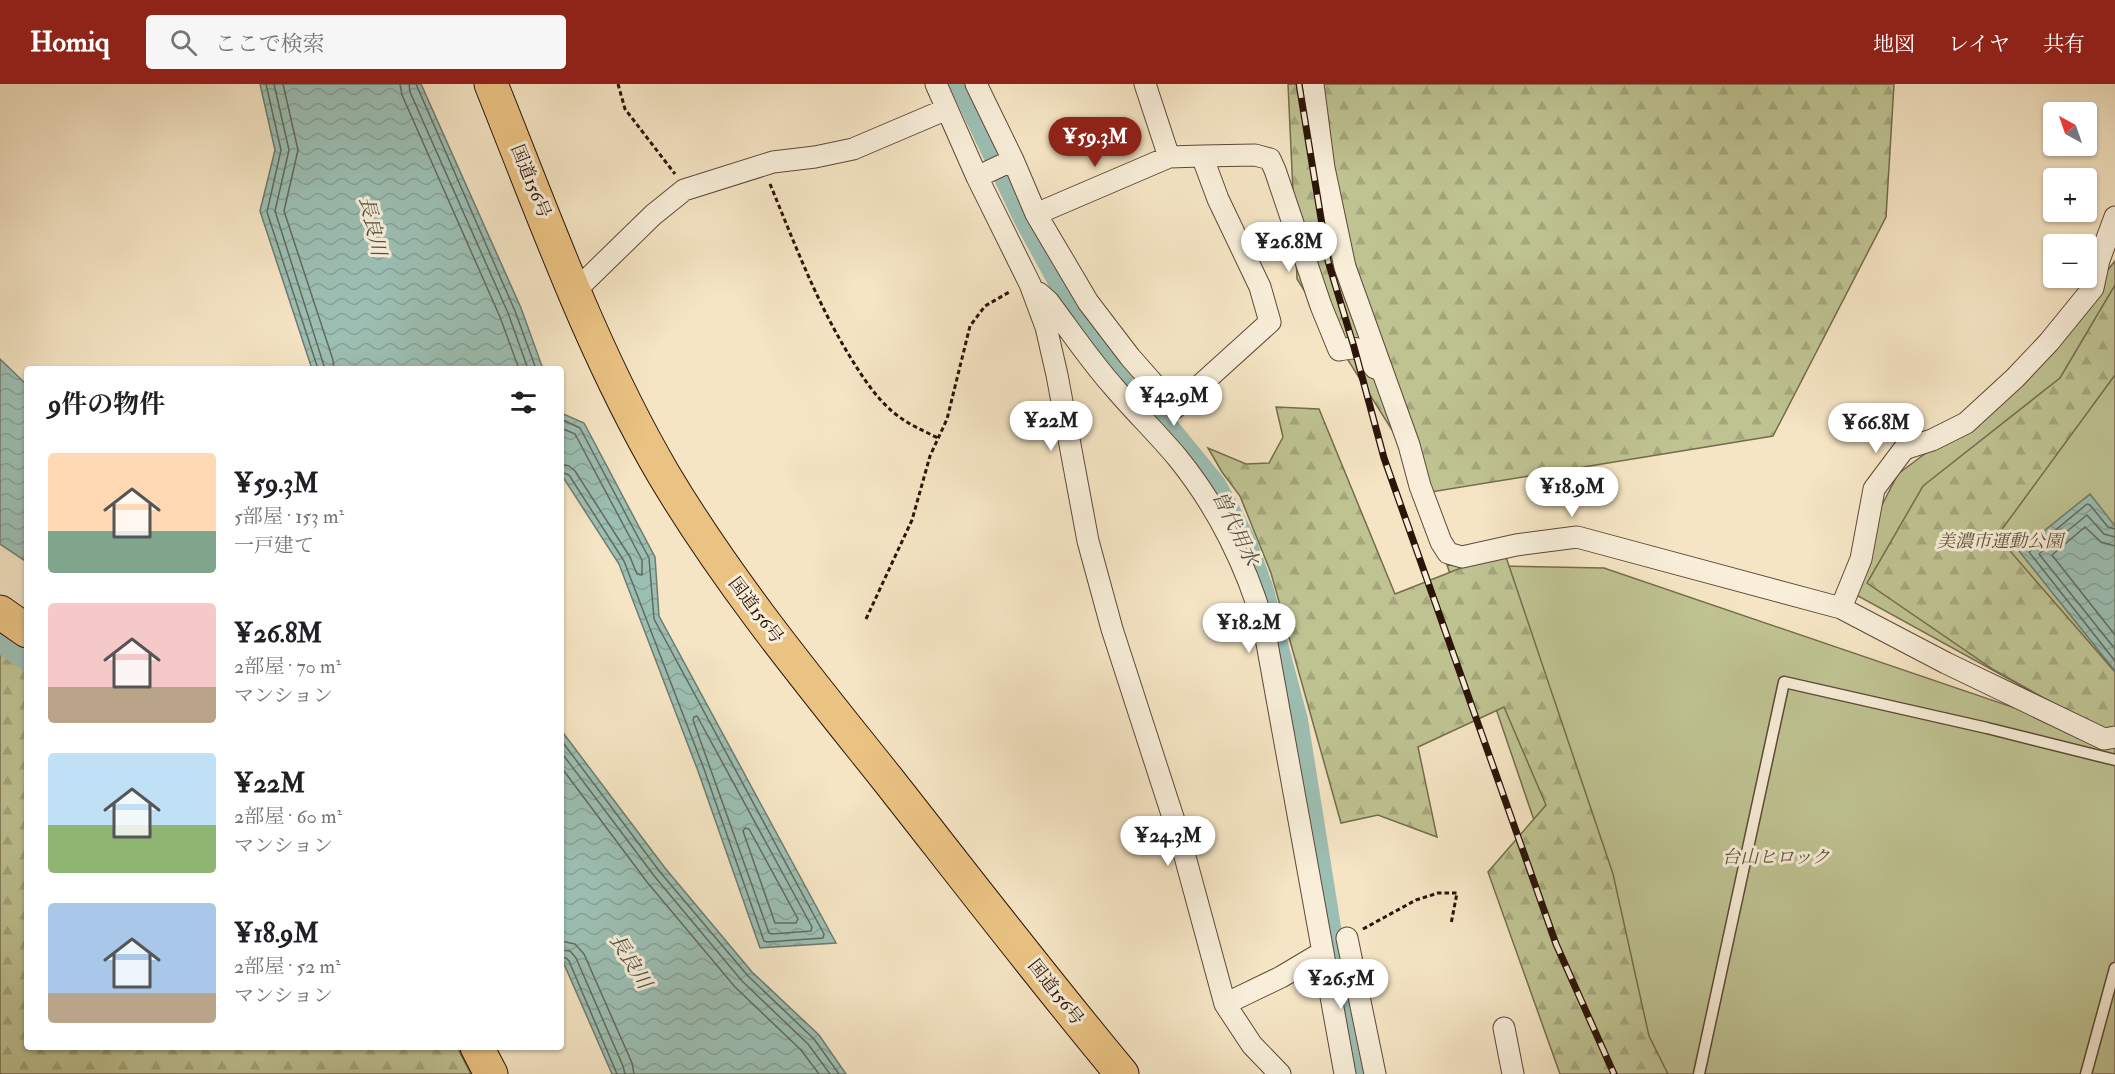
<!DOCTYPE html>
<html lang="ja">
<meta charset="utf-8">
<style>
body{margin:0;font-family:"IM FELL Double Pica","Noto Serif JP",serif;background:#f6f6f6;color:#202124;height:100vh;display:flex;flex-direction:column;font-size:22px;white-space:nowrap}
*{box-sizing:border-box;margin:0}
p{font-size:20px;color:#757577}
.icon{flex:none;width:33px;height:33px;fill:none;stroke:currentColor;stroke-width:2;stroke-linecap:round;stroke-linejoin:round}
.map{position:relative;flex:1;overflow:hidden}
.side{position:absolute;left:24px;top:282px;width:540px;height:684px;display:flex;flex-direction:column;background:#fff;border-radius:6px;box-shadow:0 2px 4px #0004}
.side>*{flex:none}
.needle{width:39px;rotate:320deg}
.buttons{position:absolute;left:2043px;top:18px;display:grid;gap:12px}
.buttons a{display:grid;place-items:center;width:54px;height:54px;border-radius:6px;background:#fff;box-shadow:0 2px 4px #0004;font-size:30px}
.price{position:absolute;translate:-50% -51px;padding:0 14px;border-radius:21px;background:#fff;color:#222;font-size:20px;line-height:39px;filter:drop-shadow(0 2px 3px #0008)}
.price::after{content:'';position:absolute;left:50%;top:36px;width:18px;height:14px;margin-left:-9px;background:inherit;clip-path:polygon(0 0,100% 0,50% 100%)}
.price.current{background:#8f2418;color:#fff}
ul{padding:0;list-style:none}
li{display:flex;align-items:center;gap:18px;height:150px;padding:0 24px}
li span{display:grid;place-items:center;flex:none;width:168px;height:120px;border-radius:6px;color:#555}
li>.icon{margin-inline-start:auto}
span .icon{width:72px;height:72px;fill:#fffc;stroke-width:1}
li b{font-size:26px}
h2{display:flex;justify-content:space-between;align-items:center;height:72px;padding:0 24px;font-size:26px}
header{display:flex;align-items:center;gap:36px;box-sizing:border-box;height:84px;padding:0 30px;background:#8f2418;color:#fff}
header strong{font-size:28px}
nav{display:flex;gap:33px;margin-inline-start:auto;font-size:21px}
.search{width:420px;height:54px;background:#f6f6f6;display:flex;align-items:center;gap:15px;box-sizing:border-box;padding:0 21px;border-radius:6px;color:#757577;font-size:22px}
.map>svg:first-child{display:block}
</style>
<header>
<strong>Homiq</strong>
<div class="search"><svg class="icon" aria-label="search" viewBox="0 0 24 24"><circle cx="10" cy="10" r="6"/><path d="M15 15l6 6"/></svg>ここで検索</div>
<nav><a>地図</a><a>レイヤ</a><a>共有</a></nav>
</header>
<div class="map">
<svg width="2115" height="990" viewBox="0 0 2115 990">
<defs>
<pattern id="forest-firs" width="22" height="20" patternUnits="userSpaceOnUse" patternTransform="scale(1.5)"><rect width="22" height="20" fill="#bfc392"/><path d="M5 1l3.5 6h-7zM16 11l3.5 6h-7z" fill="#a4a77c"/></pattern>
<pattern id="water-waves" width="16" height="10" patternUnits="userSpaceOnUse" patternTransform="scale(1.5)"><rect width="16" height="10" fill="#9cbfb3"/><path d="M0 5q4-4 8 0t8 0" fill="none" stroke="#87a398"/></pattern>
</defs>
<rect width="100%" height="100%" fill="#f5e5c4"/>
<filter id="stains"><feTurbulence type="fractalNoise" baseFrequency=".00333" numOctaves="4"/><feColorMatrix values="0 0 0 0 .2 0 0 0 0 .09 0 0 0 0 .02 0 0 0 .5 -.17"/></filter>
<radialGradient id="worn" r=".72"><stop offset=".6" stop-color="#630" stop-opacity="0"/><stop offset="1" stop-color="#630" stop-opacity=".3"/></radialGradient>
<path fill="#bfc392" stroke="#756c4d" stroke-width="1.5" d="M2115,177v469l-12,1 -263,-145 58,-112 68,-51 60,-53z
M1447,481l157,3 511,174v332h-483l-51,-116z"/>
<path fill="url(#forest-firs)" stroke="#756c4d" stroke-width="1.5" d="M1288,0h606l-8,133 -113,219 -342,56 -134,-213z
M2115,201v90l-118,161 118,136v58l-12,1 -109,-61 -127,-87 56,-97 137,-108z
M1276,323l43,2 76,185 109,-43 109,323 36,162 19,38h-108l-72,-202 58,-67 -42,-98 -86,40 19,90 -59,-22 -37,8 -70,-250 -31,-77 -18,-24 -14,-24 38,16 23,-1 14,-26z
M0,541l27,19v403h430l14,27h-471z"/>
<path fill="url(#water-waves)" stroke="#6f7b6f" stroke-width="1.5" d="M260,0h161l100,224 22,61h-231l-52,-158 15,-61z
M0,275l27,26v177l-27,-18z
M561,329l23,10 71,134 4,59 177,327 -76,5 -62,-177 -79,-207 -58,-90z
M2090,410l25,32v145l-96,-120z
M561,646l104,138 87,104 67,63 27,39h-234l-51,-117z"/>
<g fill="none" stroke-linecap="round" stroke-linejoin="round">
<path stroke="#646a5e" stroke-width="1.5" d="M266,0l15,66 -14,62 51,157
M274,0l15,66 -14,61 50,158
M283,0l15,66 -14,61 49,149 1,9
M400,0l2,11 98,222 19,52
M409,0l1,8 98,221 20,56
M416,0l99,227 21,58
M561,335l19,9 69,130 5,61 170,315 -1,4 -56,4 -3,-1 -60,-172 -80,-208 -55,-86 -8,-3
M561,344l14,6 67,126v15l-5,-1 -7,-17 -55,-86 -6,-5 -8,-2
M2115,445l-7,-2 -18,-22 -3,-1 -58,48 86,109
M2115,453l-11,-3 -17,-19 -48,39 76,95
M2115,462l-14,-4 -16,-15 -33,28 63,80
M697,632l115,211 -1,4 -39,3 -3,-1 -76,-213 1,-3z
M561,656l99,132 88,104 66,63 25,35
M561,668l94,125 87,104 66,63 22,30
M561,683l86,115 88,105 66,63 18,24
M745,744l4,1 49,90 -2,4h-21l-32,-92z
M561,857l14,3 9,10 48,109 2,11
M561,866l9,1 6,7 47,108 2,8
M561,873l5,1 3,3 48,113"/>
<path stroke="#9cbfb3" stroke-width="20" d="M959,0l65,136 35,64 71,95 86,105 30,56 17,47 35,133 33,207 31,147
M0,559l27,18"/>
<defs>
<path id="service" d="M1699,990l85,-392 203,46 128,32
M2086,990l29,-106"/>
<path id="minor" d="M936,0l41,93 53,107 16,43 11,48 31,166 24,88 69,213 44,162 27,41 28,29
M976,0l37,76 23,54 52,88 42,55 45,51 95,-86 -10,-35 -42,-88 -16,-43 -33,1 -133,57
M1145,0l24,73
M1313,0l11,84 21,99 64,178 11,41 21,56 7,11 14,4 54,-12 61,-8 264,71 105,55 158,76 11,-2
M1202,72l53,-1 15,4 5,11 46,136 18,44c24,-5 22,0 36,18
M977,93l36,-17
M575,207l78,-76 31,-25 89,-28 42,-5 38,-8 94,-40
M1039,209l9,8c21,28 41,58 64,84 21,25 44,47 65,72 40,49 70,109 87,170l81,447
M1841,524l20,-49 13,-70 30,-40 28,-9 34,-17 49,-45 34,-36 44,-54 6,-28 16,-43
M1347,854l28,136
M1225,920l56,-27 42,-25
M1504,944l9,46"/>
<path id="primary" d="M0,528l27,19
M477,963l14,27"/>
<path id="trunk" d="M491,0c53,132 101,268 173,391 65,109 146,207 225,306 77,98 153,197 233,293"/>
</defs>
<use href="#service" stroke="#5e4837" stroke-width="13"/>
<use href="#minor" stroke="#5e4837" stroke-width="23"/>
<use href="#primary" stroke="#2b1408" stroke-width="35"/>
<use href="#trunk" stroke="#2b1408" stroke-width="35"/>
<path stroke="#2b1408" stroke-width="3" stroke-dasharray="4.5 3" stroke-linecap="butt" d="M618,0l7,25 50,65
M770,100c24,58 46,117 79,171 14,23 28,45 49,61 12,9 26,15 40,22
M866,535l46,-99 18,-64 17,-37 23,-93 15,-20 26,-15
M1363,845l53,-29 22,-7h19l-6,31"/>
<use href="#service" stroke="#f8eed9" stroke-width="10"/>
<use href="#minor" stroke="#f8eed9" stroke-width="21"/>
<use href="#primary" stroke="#eac282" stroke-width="33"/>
<use href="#trunk" stroke="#eac282" stroke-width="33"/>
<defs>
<path id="rail" d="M1299,0l29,177 26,86 30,111 172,486 58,130"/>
</defs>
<use href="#rail" stroke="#2b1408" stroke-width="7"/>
<use href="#rail" stroke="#f8eed9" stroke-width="4.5" stroke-dasharray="14" stroke-linecap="butt"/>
</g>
<g text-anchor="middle" stroke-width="6" stroke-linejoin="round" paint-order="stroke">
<g font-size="18" fill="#2b1408" stroke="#f8eed9">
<text transform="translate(531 97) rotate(68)" y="6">国道156号</text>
<text transform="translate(756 526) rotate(53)" y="6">国道156号</text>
<text transform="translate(1056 908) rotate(52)" y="6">国道156号</text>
</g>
<g font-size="18" font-style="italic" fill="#5f5138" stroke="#f8eed9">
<text x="2000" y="463">美濃市運動公園</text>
<text x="1776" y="779">台山ヒロック</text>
</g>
<g font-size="20" font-style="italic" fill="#535044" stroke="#f8eed9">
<text transform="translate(373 142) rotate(77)" y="7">長良川</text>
<text transform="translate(1236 444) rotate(64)" y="7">曽代用水</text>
<text transform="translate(631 877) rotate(58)" y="7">長良川</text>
</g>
</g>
<rect width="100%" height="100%" filter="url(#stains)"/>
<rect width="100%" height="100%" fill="url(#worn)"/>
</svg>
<div class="buttons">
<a><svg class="needle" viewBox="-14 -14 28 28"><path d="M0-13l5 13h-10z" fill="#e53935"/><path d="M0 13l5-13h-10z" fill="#757577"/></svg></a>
<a>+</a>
<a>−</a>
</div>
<b class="price current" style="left:1095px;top:84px">¥59.3M</b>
<b class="price" style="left:1289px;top:189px">¥26.8M</b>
<b class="price" style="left:1174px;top:343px">¥42.9M</b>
<b class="price" style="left:1051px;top:368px">¥22M</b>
<b class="price" style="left:1876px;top:370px">¥66.8M</b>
<b class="price" style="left:1572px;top:434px">¥18.9M</b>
<b class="price" style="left:1249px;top:570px">¥18.2M</b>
<b class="price" style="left:1168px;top:783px">¥24.3M</b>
<b class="price" style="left:1341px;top:926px">¥26.5M</b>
<section class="side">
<h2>9件の物件<svg class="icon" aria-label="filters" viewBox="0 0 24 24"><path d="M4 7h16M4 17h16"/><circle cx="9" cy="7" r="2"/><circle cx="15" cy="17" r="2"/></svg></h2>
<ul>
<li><span style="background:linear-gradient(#ffd9b3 65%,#7fa58c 0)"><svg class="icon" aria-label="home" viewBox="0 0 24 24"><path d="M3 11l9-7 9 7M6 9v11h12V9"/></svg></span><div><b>¥59.3M</b><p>5部屋 · 153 m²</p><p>一戸建て</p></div></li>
<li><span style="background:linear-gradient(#f6c9c9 70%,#b9a48a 0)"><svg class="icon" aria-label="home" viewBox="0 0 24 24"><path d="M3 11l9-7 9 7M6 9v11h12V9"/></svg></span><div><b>¥26.8M</b><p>2部屋 · 70 m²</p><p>マンション</p></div></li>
<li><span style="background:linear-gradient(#bfe0f5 60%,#8fb573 0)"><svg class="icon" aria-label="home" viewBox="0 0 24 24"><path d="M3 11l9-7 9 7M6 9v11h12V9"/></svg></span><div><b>¥22M</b><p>2部屋 · 60 m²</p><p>マンション</p></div></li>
<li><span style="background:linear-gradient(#a9c7e8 75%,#b9a48a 0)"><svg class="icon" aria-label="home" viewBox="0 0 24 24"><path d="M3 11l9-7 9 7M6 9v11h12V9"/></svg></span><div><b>¥18.9M</b><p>2部屋 · 52 m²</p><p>マンション</p></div></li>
</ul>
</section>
</div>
